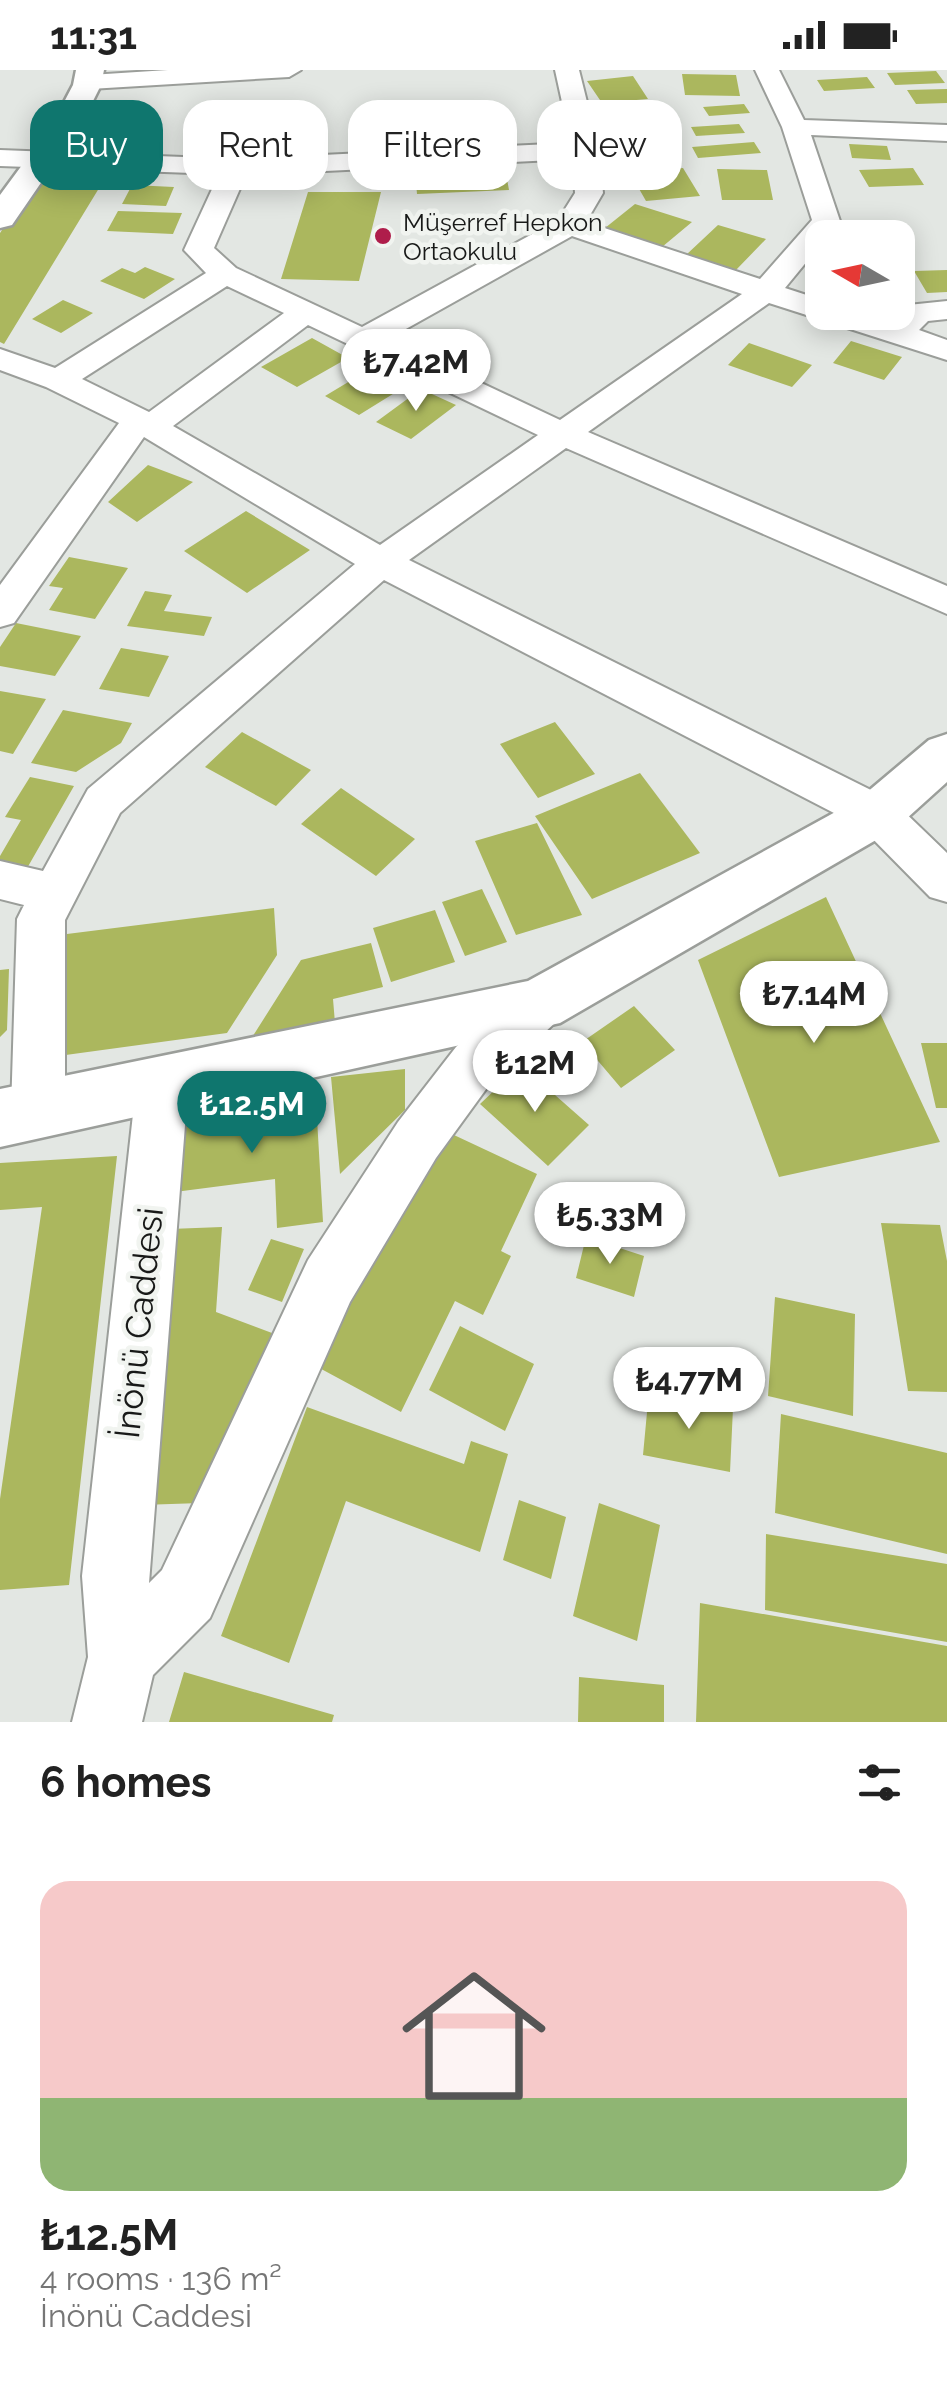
<!DOCTYPE html>
<meta charset="utf-8">
<style>
body{margin:0;font-family:Raleway,sans-serif;background:#f6f6f6;color:#222;height:100vh;display:flex;flex-direction:column;font-size:38px;white-space:nowrap}
*{box-sizing:border-box;margin:0}
p{font-size:32px;color:#767676}
.icon{flex:none;width:55px;height:55px;fill:none;stroke:currentColor;stroke-width:2;stroke-linecap:round;stroke-linejoin:round}
.map{position:relative;height:1652px;overflow:hidden}
.side{display:flex;flex-direction:column;background:#fff;flex:1}
.side>*{flex:none}
.guide{position:absolute;left:30px;top:30px;width:888px;height:90px;display:flex;gap:20px}
.needle{width:65px;rotate:279deg}
.fabs{position:absolute;left:805px;top:150px;display:grid;gap:20px}
.fabs a{display:grid;place-items:center;width:110px;height:110px;border-radius:20px;background:#fff;box-shadow:0 5px 25px #0003;font-size:50px}
.price{position:absolute;translate:-50% -85px;padding:0 22px;border-radius:35px;background:#fff;color:#222;font-size:32px;line-height:65px;filter:drop-shadow(0 2px 5px #0008)}
.price::after{content:'';position:absolute;left:50%;top:60px;width:30px;height:22px;margin-left:-15px;background:inherit;clip-path:polygon(0 0,100% 0,50% 100%)}
.price.current{background:#0f766e;color:#fff}
ul{padding:0;list-style:none}
li{display:grid;align-content:center;gap:20px;height:530px;padding:0 40px}
li+li{border-top:2px solid #e0e0e0}
li span{display:grid;place-items:center;height:310px;border-radius:30px;color:#555}
li>.icon{margin-inline-start:auto}
span .icon{width:180px;height:180px;fill:#fffc;stroke-width:1}
li b{font-size:42px}
h2{display:flex;justify-content:space-between;align-items:center;height:120px;padding:0 40px;font-size:42px}
.chip{padding:0 35px;border-radius:30px;background:#fff;box-shadow:0 5px 25px #0003;font-size:35px;line-height:90px}
.chip.current{background:#0f766e;color:#fff}
.status{display:flex;justify-content:space-between;align-items:center;height:70px;padding:0 50px;background:#fff;direction:ltr}
.status svg{height:28px;fill:currentColor}
.map>svg:first-child{display:block}
</style>
<div class="status"><b>11:31</b><svg viewBox="0 0 49 12"><path d="M0 12V9h3v3zM5 12V6h3v6zM10 12V3h3v9zM15 12V0h3v12zM26 1h20v11H26zM47 4h2v5h-2z"/></svg></div>
<div class="map">
<svg width="947" height="1652" viewBox="0 0 947 1652">
<rect width="100%" height="100%" fill="#e3e7e3"/>
<path fill="#abb75e" d="M936,1l9,12 -50,2 -8,-12z
M682,4l54,1 4,21 -55,-1z
M633,6l15,23 -46,4 -15,-22z
M867,7l8,11 -51,3 -7,-11z
M947,19v14l-31,1 -9,-14z
M744,34l6,9 -41,3 -6,-9z
M652,38l14,21 -57,5 -12,-21z
M739,54l6,9 -49,3 -5,-9z
M657,67l12,20 -57,5 -10,-20z
M754,72l7,11 -63,5 -6,-11z
M849,74l38,2 4,14 -39,-2z
M505,98l4,22 -92,4 -2,-23z
M683,98l17,28 -54,5 -16,-28z
M913,98l11,17 -55,2 -10,-17z
M717,99l50,1 6,30h-51z
M39,106l65,4 -100,164 -4,-2v-109z
M132,115l42,2 -8,19 -44,-2z
M308,122h73l-22,89 -78,-2z
M635,134l57,18 -30,25 -57,-19z
M118,141l64,2 -9,21 -66,-3z
M718,155l48,14 -30,31 -50,-15z
M145,197l30,12 -31,20 -44,-18 22,-13 13,5z
M947,200v22l-20,1 -13,-22z
M63,230l30,13 -32,20 -29,-14z
M312,268l36,20 -51,29 -36,-20z
M851,271l51,16 -18,23 -51,-17z
M749,273l63,22 -20,22 -64,-22z
M375,296l34,18 -50,31 -34,-19z
M421,319l35,16 -45,34 -35,-17z
M148,395l45,17 -56,40 -29,-20z
M246,441l64,39 -63,43 -63,-42z
M69,487l59,11 -33,51 -46,-9 14,-22 -14,-2z
M145,521l27,4 -8,16 48,6 -8,19 -77,-10z
M16,553l65,13 -26,40 -55,-10v-19z
M121,578l48,8 -20,41 -50,-8z
M0,621l46,8 -33,55 -13,-3z
M63,640l69,13 -11,20 -45,29 -45,-9z
M555,652l40,52 -57,24 -38,-54z
M242,662l69,38 -35,36 -71,-39z
M640,703l60,80 -108,46 -57,-83z
M30,707l44,9 -48,84 -26,-6v-8l21,-36 -16,-3z
M341,718l74,51 -39,37 -75,-52z
M537,753l45,92 -66,20 -41,-94z
M482,819l25,53 -42,14 -23,-54z
M826,827l114,245 -161,35 -81,-217z
M274,838l3,47 -50,78 -176,24 8,-122z
M435,840l20,52 -64,20 -18,-54z
M371,873l12,44 -50,12 2,24 -84,16 50,-79z
M9,899l-2,61 -7,7v-67z
M634,936l41,44 -54,38 -39,-46z
M921,973h26v65h-11z
M521,995l68,60 -41,41 -68,-62z
M405,999v41l-65,64 -9,-97z
M316,1031l7,121 -46,6 -2,-49 -108,14 2,-74z
M439,1058l98,46 -36,77 10,5 -28,59 -28,-14 -54,111 -89,-48z
M117,1086l-48,429 -69,5v-91l42,-292 -42,3v-47z
M881,1153l59,2 7,36v131l-39,-1z
M222,1157l-6,85 56,21 -71,170 -60,2 29,-276z
M586,1167l58,19 -10,41 -58,-19z
M271,1169l33,10 -22,53 -34,-12z
M775,1227l80,17 -2,102 -85,-20z
M460,1256l74,38 -29,67 -76,-41z
M649,1321l84,17 -3,64 -87,-17z
M307,1337l157,57 7,-23 37,13 -28,98 -134,-51 -57,162 -68,-27z
M781,1344l166,39v101l-172,-41z
M519,1430l47,17 -15,62 -48,-19z
M599,1433l61,22 -23,116 -64,-25z
M766,1464l181,30v78l-182,-32z
M700,1533l247,43v76h-251z
M184,1602l150,43 -2,7h-163z
M579,1607l85,8v37h-86z"/>
<g fill="none" stroke-linecap="round" stroke-linejoin="round">
<defs>
<path id="minor" d="M168,0h133l-12,7 -199,12 -12,-7 12,-7z
M555,0h24l20,80 4,43 -17,29 174,57 52,-59 -30,-93 -27,-57h24l25,50 143,5v16l-136,-6 29,86 -13,17h-5v5l-37,45 37,12v12h42l28,10 16,-17 39,-4v18l-19,2 -9,9 28,10v20l-178,-57 -181,129 359,154v28l-381,-166 -157,112 484,241 54,52v49l-17,-5 -69,-70 -477,-247 -264,233 -55,107v191l-8,18 -19,7 -19,-7 -8,-18 6,-192 7,-14 -24,-6v-38l43,10 45,-82 267,-225 -211,-127 -130,186 -14,4v-42l119,-162 -73,-36 -46,-17v-21l55,19 151,-95 -22,-23 35,-76 -219,-8v-16l236,9 335,-16zM573,89l2,34 -17,27 -196,107 -126,-59 -22,-20 32,-73zM572,166l170,58 -182,126 -172,-81zM227,216l57,27 -135,99 -67,-33zM308,255l230,110 -158,110 -207,-119z
M539,913l18,6 7,16 -7,16 -65,60 -56,77 -86,144 -140,316 -57,57 -11,47h-70l16,-65 -6,-81 54,-489 7,-17 19,-7 19,7 7,17 -39,496 13,-13 146,-310 90,-138 58,-75 65,-58z"/>
<path id="tertiary" d="M76,0h28l-3,15 -19,38 -70,102 -12,3v-33l53,-72 20,-38z
M947,664v48l-52,47 -335,194 -560,124v-58l528,-108 331,-182 70,-59z"/>
</defs>
<use href="#minor" stroke="#9b9e9a" stroke-width="4"/>
<use href="#tertiary" stroke="#9b9e9a" stroke-width="5"/>
<use href="#minor" fill="#fff" fill-rule="evenodd"/>
<use href="#tertiary" fill="#fff" fill-rule="evenodd"/>
</g>
<circle fill="#af1d4b" stroke="#f1f4f0" stroke-width="4" cx="383" cy="166" r="10"/>
<g text-anchor="middle" stroke-width="9" stroke-linejoin="round" paint-order="stroke">
<g font-size="25" fill="#181918" stroke="#f1f4f0" text-anchor="start">
<text x="403" y="161">Müşerref Hepkon<tspan x="403" dy="29">Ortaokulu</tspan></text>
</g>
<g font-size="35" fill="#181918" stroke="#f1f4f0">
<text transform="translate(139 1253) rotate(-84)" y="12">İnönü Caddesi</text>
</g>
</g>
</svg>
<div class="fabs">
<a><svg class="needle" viewBox="-14 -14 28 28"><path d="M0-13l5 13h-10z" fill="#e53935"/><path d="M0 13l5-13h-10z" fill="#767676"/></svg></a>
</div>
<b class="price" style="left:416px;top:344px">₺7.42M</b>
<b class="price" style="left:814px;top:976px">₺7.14M</b>
<b class="price" style="left:535px;top:1045px">₺12M</b>
<b class="price current" style="left:252px;top:1086px">₺12.5M</b>
<b class="price" style="left:610px;top:1197px">₺5.33M</b>
<b class="price" style="left:689px;top:1362px">₺4.77M</b>
<div class="guide">
<a class="chip current">Buy</a>
<a class="chip">Rent</a>
<a class="chip">Filters</a>
<a class="chip">New</a>
</div>
</div>
<section class="side">
<h2>6 homes<svg class="icon" aria-label="filters" viewBox="0 0 24 24"><path d="M4 7h16M4 17h16"/><circle cx="9" cy="7" r="2"/><circle cx="15" cy="17" r="2"/></svg></h2>
<ul>
<li><span style="background:linear-gradient(#f6c9c9 70%,#8fb573 0)"><svg class="icon" aria-label="home" viewBox="0 0 24 24"><path d="M3 11l9-7 9 7M6 9v11h12V9"/></svg></span><div><b>₺12.5M</b><p>4 rooms · 136 m²</p><p>İnönü Caddesi</p></div></li>
</ul>
</section>
